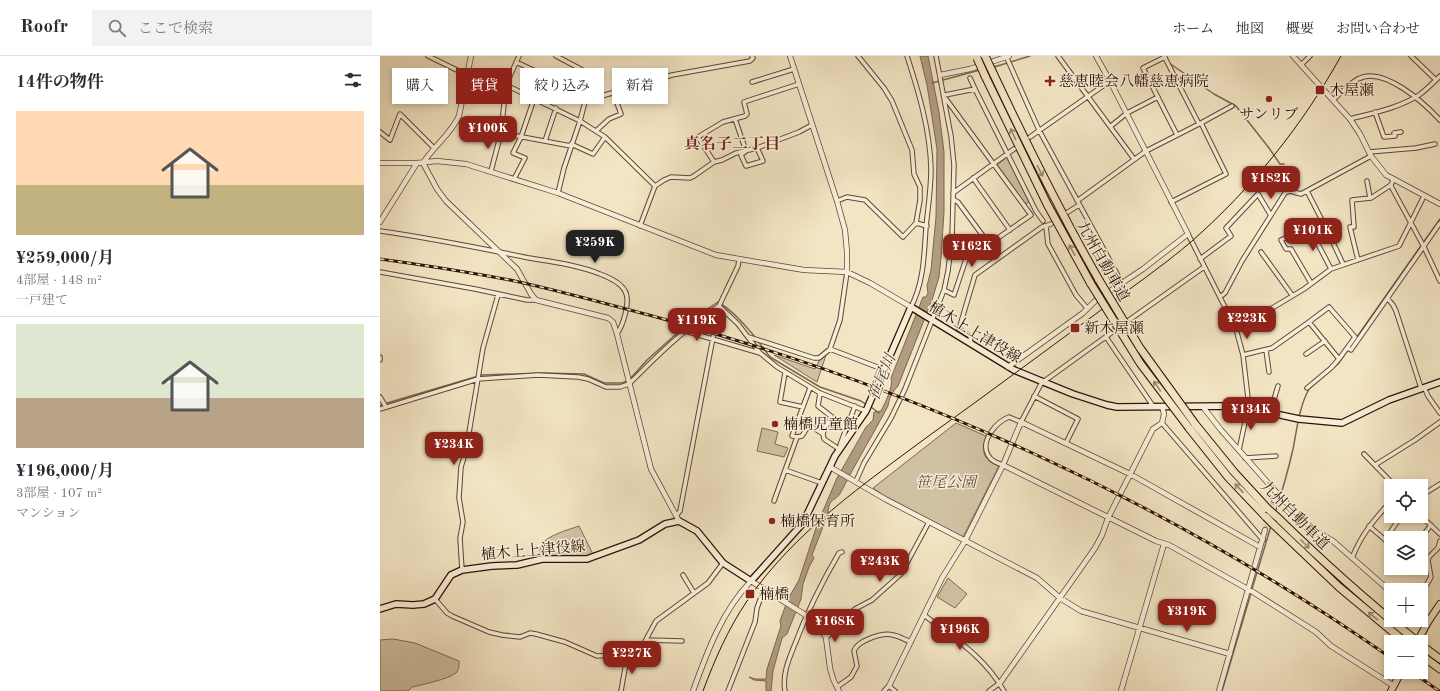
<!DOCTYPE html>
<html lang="ja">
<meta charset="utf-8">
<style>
body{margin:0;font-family:"Old Standard TT","Noto Serif JP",serif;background:#f2f2f3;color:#2b2b33;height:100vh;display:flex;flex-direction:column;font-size:15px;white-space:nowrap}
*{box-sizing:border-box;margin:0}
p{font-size:13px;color:#7c7c81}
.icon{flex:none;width:22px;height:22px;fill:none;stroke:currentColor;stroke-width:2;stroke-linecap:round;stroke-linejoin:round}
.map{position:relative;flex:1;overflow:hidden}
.drawer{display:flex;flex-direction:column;background:#fff;width:380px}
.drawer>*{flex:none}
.banner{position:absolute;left:12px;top:12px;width:380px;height:36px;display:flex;gap:8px}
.tools{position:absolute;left:1004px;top:423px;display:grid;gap:8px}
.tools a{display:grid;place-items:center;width:44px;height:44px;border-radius:0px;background:#fff;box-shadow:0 2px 6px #0003;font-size:20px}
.price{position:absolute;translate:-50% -34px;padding:0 9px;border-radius:8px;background:#8f2418;color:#fff;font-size:13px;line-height:26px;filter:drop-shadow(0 1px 2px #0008)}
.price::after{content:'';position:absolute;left:50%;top:24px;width:12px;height:9px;margin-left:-6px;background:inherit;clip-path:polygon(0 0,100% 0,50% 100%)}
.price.current{background:#222;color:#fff}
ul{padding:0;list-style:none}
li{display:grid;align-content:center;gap:8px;height:212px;padding:0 16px}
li+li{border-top:1px solid #e1e1e2}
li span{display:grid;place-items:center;height:124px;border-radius:0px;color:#555}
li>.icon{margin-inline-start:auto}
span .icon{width:72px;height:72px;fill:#fffc;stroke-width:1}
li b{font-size:17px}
h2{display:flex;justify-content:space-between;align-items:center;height:48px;padding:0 16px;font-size:17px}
.pill{padding:0 14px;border-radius:0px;background:#fff;box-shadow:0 2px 6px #0003;font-size:14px;line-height:36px}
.pill.current{background:#8f2418;color:#fff}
header{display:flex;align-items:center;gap:24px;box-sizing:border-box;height:56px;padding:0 20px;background:#fff;border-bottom:1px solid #e1e1e2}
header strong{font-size:19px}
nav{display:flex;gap:22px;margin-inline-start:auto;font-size:14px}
.search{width:280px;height:36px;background:#f2f2f3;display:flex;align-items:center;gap:10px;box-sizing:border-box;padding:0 14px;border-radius:0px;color:#7c7c81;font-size:15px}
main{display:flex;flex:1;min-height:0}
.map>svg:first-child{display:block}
</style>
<header>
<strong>Roofr</strong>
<div class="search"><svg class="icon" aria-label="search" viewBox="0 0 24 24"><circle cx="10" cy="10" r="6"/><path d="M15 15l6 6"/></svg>ここで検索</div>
<nav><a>ホーム</a><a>地図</a><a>概要</a><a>お問い合わせ</a></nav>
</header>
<main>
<section class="drawer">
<h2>14件の物件<svg class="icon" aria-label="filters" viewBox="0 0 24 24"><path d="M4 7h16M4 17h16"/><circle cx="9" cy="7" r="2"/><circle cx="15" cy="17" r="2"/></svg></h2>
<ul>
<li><span style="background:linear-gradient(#ffd9b3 60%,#c2b280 0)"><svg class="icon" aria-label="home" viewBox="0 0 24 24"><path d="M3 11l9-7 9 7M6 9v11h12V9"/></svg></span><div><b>¥259,000/月</b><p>4部屋 · 148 m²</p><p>一戸建て</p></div></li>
<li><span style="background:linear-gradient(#dfe7d0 60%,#b9a48a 0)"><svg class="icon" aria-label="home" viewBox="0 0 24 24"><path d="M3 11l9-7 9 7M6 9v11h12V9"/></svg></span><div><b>¥196,000/月</b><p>3部屋 · 107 m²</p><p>マンション</p></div></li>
</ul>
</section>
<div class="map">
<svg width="1060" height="635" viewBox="0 0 1060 635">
<rect width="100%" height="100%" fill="#f3e5c4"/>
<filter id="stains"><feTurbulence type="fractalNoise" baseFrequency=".005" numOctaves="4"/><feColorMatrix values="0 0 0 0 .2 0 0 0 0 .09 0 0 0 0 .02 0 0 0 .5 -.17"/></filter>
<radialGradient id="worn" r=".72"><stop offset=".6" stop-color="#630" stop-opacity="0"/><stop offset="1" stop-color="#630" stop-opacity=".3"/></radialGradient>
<path fill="#d1c1a3" stroke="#7f6a53" d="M627,101l22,45 -4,2 -28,-39z
M394,299l41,14 5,-10 6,-4 -9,27z
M576,367l30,13c-4,16 -4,23 13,30l-36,71 -77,-40 -13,-9z
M382,372l16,4 -3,12 13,4 -4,9 -27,-6z
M199,470l14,28 -9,3 -42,-1c-11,-17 26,-26 37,-30z
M568,522l19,16 -12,14 -18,-11z
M13,583l22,4 44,18c0,4 0,9 -3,12 -7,6 -35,12 -44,14l-4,4h-28v-51z"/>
<path fill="#b09d82" stroke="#7c654f" d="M540,0h8l11,56 5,40v60l-3,46 -2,19 -7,23 -34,86c-5,5 -9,12 -10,20 -15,29 -32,56 -47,86 -6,11 -12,4 -13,22l-16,41 2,3 -5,9 -6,17 -2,15 -14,35 -5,4 -9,33 -2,20h-5v-10l-12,-1 -5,-3 6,2h11l1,-10 14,-43 -1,-5 8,-22 11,-19 18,-55 20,-47 29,-51 7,-7 1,-8 7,-1c4,-8 13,-25 10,-33l32,-81h3l2,-4 -1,-7 4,-16 5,-53 1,-68 -10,-64z"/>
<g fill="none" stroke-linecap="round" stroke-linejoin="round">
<path stroke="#7c654f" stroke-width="1.5" d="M789,7l45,31 22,12 33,42 11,16h4
M614,11l36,-11
M552,27l48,-13
M1043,187l17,-24
M377,284l13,17 50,30 41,14 6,4
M250,323l17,-19 47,-42 24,-16c15,9 26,22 37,35
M0,349l102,-30 62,-2 40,1 20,9h18l5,-2
M491,351l8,6
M895,457c7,-21 13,-42 18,-64 4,-20 6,-42 16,-60l29,-25 82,-117
M872,533l19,-63
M842,635l29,-98"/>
<path stroke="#d5c5a7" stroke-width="4.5" stroke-dasharray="4.5 2" stroke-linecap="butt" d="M885,474l9,-30"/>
<defs>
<path id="minor" d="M48,0l39,19
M176,0l36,19 -12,46 -16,47 -6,25
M527,0c12,37 23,74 24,113 0,20 -3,39 -5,58 -2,28 -2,55 -15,80
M626,0l33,74 83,153
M678,0l76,103
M784,0l35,68 2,-1 25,51 -55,28
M1031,0l25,24
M785,1l-22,11 34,67
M136,6l71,33
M921,9l9,-9
M590,22l5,11
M372,26l42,-13
M126,29l74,36 25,16 50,49
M565,39l30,-6 61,122 7,10
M566,43l85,116 -62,43 -3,1v-3l-14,-18
M954,43c7,-6 15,-15 24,-20 25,-14 66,24 82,41
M205,45l87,-26 78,-14 3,-3 -1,-2
M995,56l9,25 11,-1 -1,-3 7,-1
M355,63l11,32 -5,4 5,11 17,-5 -6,-13
M970,63c23,-6 49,-11 69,-24 7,-5 14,-12 21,-19
M821,67l31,-17
M731,70l16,-13 31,-16
M216,75l13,-12 12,-5 -8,-22
M0,76l10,8 10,-26 34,34
M121,77l70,13
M650,81l80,-56
M165,85l11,-33
M191,88l22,10 12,-17
M989,96l47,-4 19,-4
M334,106l-16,-25 25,-15 22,-6 2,-2 -3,-12 55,-18
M111,115l10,-38 5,-48 13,-29
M593,122l37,52
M134,123l11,-21 -12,-5 8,-16 13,-38
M1013,124l-2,5 1,3 32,59 16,34
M987,125l3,17
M927,135l22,43 14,30
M573,137l61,-44
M573,143l5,3 31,42
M457,145l10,-4 18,3 38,37 13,-14 4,-23v-13l-6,-13 -2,-24 -20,-49 -8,-13 -26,-32
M697,145l69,-50 53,-27
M688,156l11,-7
M536,167l11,3
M260,170l15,-40 9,-6 7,-3 19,1 4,-2 20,-14 8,-2 14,-7 21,-5 42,-16 13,-7
M666,170l2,18 28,51 11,13
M929,171l22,42
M0,175c50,7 100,17 149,27 24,4 49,7 71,16 8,3 21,9 25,17 6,10 -2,34 -8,43
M808,178l48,95 7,26 5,43v10l-9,42
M881,196l31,43
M820,203l31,-23 -5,-8 32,-34 12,20
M978,204l-8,-33h4l-2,-27 19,-2 20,-13
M0,216l95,17 52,11h9
M931,227l-20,-34h-5l-5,-9 42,-19
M564,234l10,5 12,-36
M840,241l5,-4 17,-32 43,-68 5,-2 11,3 70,-38
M1008,243l5,6 3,6 25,77
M929,266l20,-15 26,30 -8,11
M745,267l79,-56
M856,273l13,-7 55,-33 27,-20 68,-23 25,-50
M305,275l75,22
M369,281l65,21h5l11,-9 10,-29 7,-48
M726,281l47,69
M591,288l-1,-8 -11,-7 16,-54 67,-48 9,-3
M450,293l55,21
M886,294l3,22
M926,298l19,-13
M863,299l29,-7 37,-26 30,37 8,-11 4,2 89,-127
M0,301v3
M405,317l-5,29 23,5
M663,326l75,-54
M1044,331l4,9 12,17
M927,332l24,-20 8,-9
M440,337l-2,13 14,11 -7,11 -2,6
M654,340l44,23 -12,24
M0,341l6,10
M0,353l98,-30 60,-4 40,2 10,2 18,8h14l9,-3c28,-28 56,-56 90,-78l19,18 22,29 17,14 43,26 46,18
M890,357l8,-27
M782,367l101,117
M417,381l5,-1 7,-11 14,9 1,5 15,10
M460,389l15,-39
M984,398l31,32
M865,402l31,-2
M623,409c-6,-2 -12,-4 -15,-10 -8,-14 8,-33 21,-38l12,5 21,-40
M995,409l40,-25 25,-18
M405,414l37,13
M476,425l8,-18 27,-45 14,-29 39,-99 4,-19 4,-33 2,-73 -3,-29 -15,-80
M1041,440l19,-12
M394,445l23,-64 -5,-1 18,-48
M296,460l4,-5 39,-205 19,-40 1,-6
M1041,460l19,18
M989,470l22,19
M1041,482l10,-13
M1005,484l16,-24
M972,502c10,-25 22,-38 39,-57
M82,514l-2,-32 3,-16 -4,-24 2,-31 5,-16 17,-103 15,-53
M303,519l11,18
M1041,538l10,-17 -3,-16 1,-4 9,-9 2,-7
M55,543l12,14 5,3 37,16 13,3 18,2 10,-4 6,1 29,8 32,14 18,-1 12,2 16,-12 13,-24 52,-38 15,-20
M544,559c31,24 60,41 80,76
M446,582l29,-29 17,-9 29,-26 28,-52
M267,584l35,1
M457,631l14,-10 6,-11 -3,-15c3,-10 28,-19 39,-16 6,1 12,5 18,7
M241,635l6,-34
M348,635l27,-69 2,-14 7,-19
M405,635c-3,-17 4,-32 10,-47 12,-32 27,-62 44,-91l3,-1
M504,635l5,-5 6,5
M609,635l11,-8"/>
<path id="tertiary" d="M410,0l47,145 8,29 2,22v20
M913,0l57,63 10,15 11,22 15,19 54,29
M560,19l30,-6 39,-13
M0,107h37l20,-2 29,3 92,29 158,62 88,15 43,2 23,11 41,24
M43,107l14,26 9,12 71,68 14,25 5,6 72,18 5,4 4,12 34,135 28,52
M43,107c11,-17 28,-29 36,-47l12,-60
M0,166l37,-59
M628,311l75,-54 12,-12 48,-32 45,-35 -78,-153 -14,-25
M823,351l18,23 55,62 35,36 22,13 58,51
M623,409l153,76 13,4 84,47 63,40 15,14 63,40
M450,411l55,32 152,79 23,20 21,13 149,43
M894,444l2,-8
M1041,561l7,5
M620,627l95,-135 7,-13 6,-17 45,-89 9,-6 2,-9 -2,-8
M509,630l53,-108 23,-37 38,-76 18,-43 109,52 130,73
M313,635c14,-39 29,-80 58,-110l53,33 16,13 6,11 4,30 3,11 6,12
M741,635l43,-147
M839,635l46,-161"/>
<path id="secondary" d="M0,553l16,-5 17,1 11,-1 11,-5 16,-24 11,-5 30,-4 25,-1 25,-6h45l52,-19 26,-16 14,-3 18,10 26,32 28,18 52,-58 32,-67 31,-45 45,-104 103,63 59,24 34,11 10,2 108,-1 23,2 51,11 43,4 47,-23 51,-18"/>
<path id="primary" d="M1037,586l11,-20 12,-18
M1011,635l10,-19"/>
<path id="motorway" d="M613,17c33,70 67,139 106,207
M605,20l62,128 44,80
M815,368l39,48 34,37
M809,372l39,49 38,40
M897,461c42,41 85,80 131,117
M894,469l65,62 66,55
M1041,589l19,14
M1041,599l19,14"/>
</defs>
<use href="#minor" stroke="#5e4733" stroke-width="5.5"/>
<use href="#tertiary" stroke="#5e4733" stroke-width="6"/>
<use href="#secondary" stroke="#2d1203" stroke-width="8"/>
<use href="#primary" stroke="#2d1203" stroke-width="8"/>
<use href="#motorway" stroke="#2d1203" stroke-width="9"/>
<use href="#minor" stroke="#f7eed9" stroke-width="3.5"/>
<use href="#tertiary" stroke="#f7eed9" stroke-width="4.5"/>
<use href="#secondary" stroke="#f7eed9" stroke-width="5.5"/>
<use href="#primary" stroke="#f3e5c4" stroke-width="6"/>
<use href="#motorway" stroke="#f3e5c4" stroke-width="7"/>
<path stroke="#2d1203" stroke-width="1" d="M323,635c12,-32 25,-62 44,-90 47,-69 117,-117 183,-166 56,-40 111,-81 167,-122 32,-24 65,-46 95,-72 60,-53 110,-115 149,-185"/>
<defs>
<path id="rail" d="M0,203c44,6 87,13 130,21 47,10 93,23 139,35 264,71 518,186 742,343
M1032,616l27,19"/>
</defs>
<use href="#rail" stroke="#2d1203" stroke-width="3"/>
<use href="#rail" stroke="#f7eed9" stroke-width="1.5" stroke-dasharray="4.5" stroke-linecap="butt"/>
<defs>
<path id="motorway-bridge" d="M605,0l8,17
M597,2l8,18
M719,224l41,68 55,76
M711,228l49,79 49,65
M888,453l9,8
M886,461l8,8
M1028,578l10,8"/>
</defs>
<use href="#motorway-bridge" stroke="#2d1203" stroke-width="9" stroke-linecap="butt"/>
<use href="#motorway-bridge" stroke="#f3e5c4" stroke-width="7"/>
</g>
<defs><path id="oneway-shaft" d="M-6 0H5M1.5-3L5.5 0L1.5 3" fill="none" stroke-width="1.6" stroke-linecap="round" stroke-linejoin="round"/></defs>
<g stroke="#9a866d">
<use href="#oneway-shaft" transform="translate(633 78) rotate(-116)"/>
<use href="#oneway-shaft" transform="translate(660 115) rotate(63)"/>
<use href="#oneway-shaft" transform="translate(692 194) rotate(-119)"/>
<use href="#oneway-shaft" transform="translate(777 330) rotate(-125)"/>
<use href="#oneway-shaft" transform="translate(859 432) rotate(-133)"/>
<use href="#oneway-shaft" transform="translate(925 488) rotate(45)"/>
<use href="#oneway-shaft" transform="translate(993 560) rotate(-141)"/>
</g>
<g fill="#8f2418" stroke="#f7eed9" stroke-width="1.5">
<path d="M668 19h4v4h4v4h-4v4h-4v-4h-4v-4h4z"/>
<rect x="935" y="29" width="10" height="10" rx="2"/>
<circle cx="889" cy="43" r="4"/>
<rect x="690" y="267" width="10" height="10" rx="2"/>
<circle cx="395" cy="368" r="4"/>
<circle cx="392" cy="465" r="4"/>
<rect x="365" y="533" width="10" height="10" rx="2"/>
</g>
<g text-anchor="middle" stroke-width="3" stroke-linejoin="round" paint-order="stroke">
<g font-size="15" fill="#2d1203" stroke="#f7eed9" text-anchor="start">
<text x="679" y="30">慈恵睦会八幡慈恵病院</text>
<text x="949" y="39">木屋瀬</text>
<text x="889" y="63" text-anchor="middle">サンリブ</text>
<text x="704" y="277">新木屋瀬</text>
<text x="403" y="373">楠橋児童館</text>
<text x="400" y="470">楠橋保育所</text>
<text x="379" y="543">楠橋</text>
</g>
<g font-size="15" fill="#2d1203" stroke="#f7eed9">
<text transform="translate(723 205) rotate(60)" y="5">九州自動車道</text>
<text transform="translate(595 276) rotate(31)" y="5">植木上上津役線</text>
<text transform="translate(915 459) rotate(45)" y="5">九州自動車道</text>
<text transform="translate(153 494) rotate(-5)" y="5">植木上上津役線</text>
</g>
<g font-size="15" font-style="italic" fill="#664f3b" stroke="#f7eed9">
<text x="566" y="431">笹尾公園</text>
</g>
<g font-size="16" font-weight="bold" fill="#7a1f14" stroke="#f7eed9">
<text x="352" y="93">真名子二丁目</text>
</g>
<g font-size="16" font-style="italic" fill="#614a36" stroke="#f7eed9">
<text transform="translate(501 321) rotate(-68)" y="6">笹尾川</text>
</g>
</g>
<rect width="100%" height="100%" filter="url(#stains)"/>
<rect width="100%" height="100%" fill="url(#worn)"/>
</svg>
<div class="tools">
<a><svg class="icon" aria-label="locate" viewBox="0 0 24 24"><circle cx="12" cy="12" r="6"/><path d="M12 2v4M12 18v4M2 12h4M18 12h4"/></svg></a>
<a><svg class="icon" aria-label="layers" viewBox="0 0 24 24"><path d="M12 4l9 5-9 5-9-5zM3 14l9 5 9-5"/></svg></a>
<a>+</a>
<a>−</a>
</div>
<b class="price" style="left:108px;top:94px">¥100K</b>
<b class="price" style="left:891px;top:144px">¥182K</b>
<b class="price" style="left:933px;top:196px">¥101K</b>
<b class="price current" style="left:215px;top:208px">¥259K</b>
<b class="price" style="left:592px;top:212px">¥162K</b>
<b class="price" style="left:867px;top:284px">¥223K</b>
<b class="price" style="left:317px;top:286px">¥119K</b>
<b class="price" style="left:871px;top:375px">¥134K</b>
<b class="price" style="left:74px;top:410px">¥234K</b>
<b class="price" style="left:500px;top:527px">¥243K</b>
<b class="price" style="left:807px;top:577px">¥319K</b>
<b class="price" style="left:455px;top:587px">¥168K</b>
<b class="price" style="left:580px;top:595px">¥196K</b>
<b class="price" style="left:252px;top:619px">¥227K</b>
<div class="banner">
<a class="pill">購入</a>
<a class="pill current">賃貸</a>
<a class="pill">絞り込み</a>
<a class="pill">新着</a>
</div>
</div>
</main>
